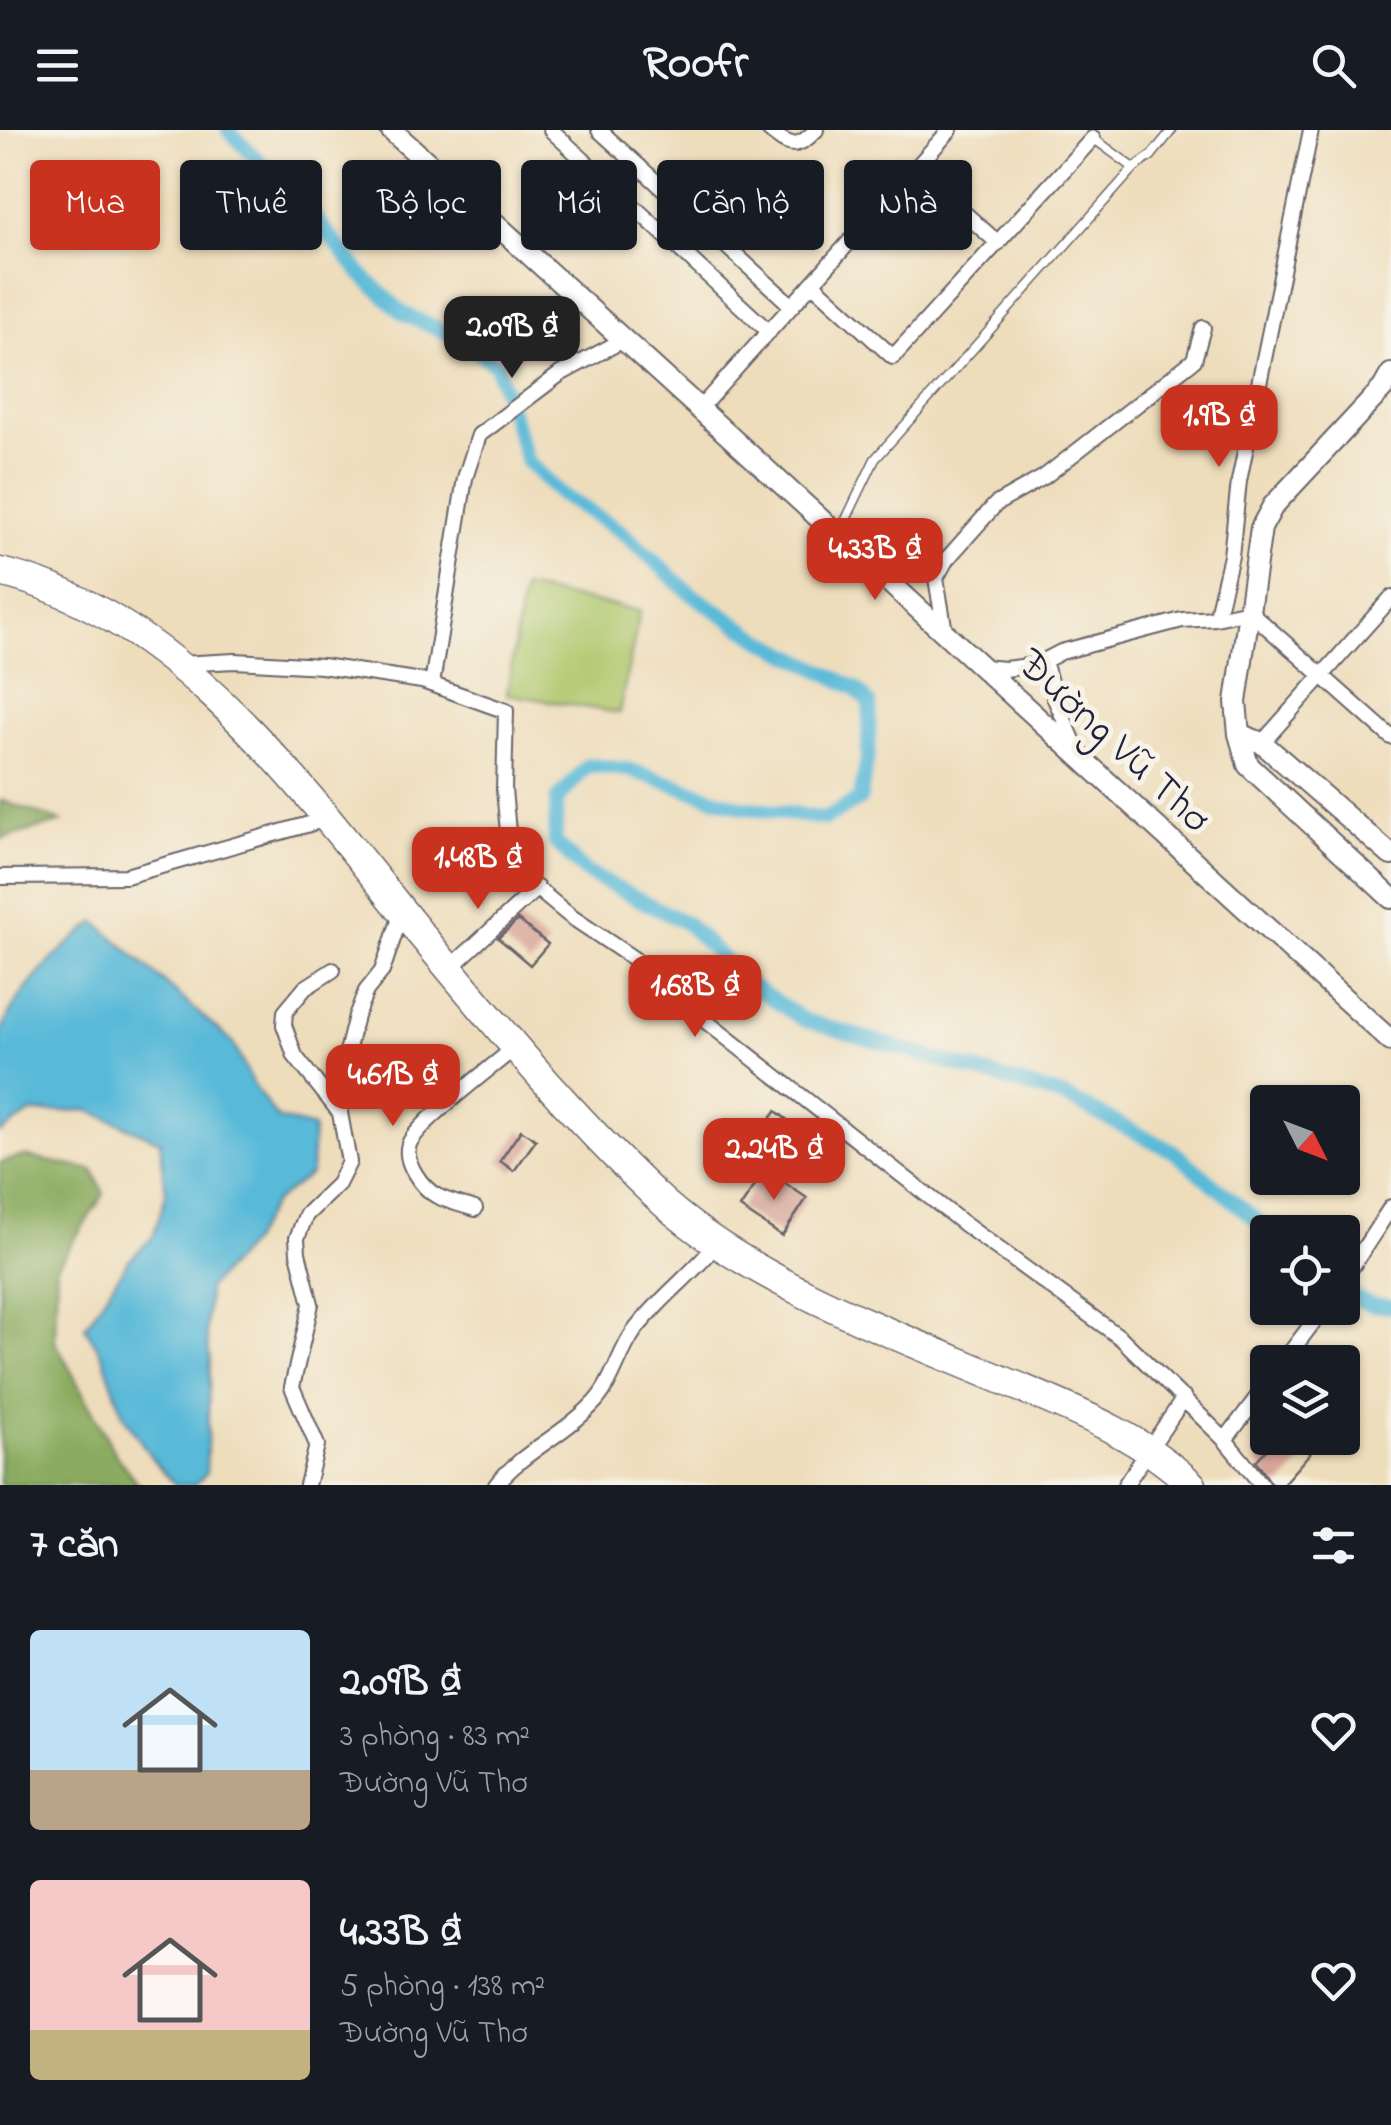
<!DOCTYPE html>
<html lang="vi">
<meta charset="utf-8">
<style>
body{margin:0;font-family:"Indie Flower",sans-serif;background:#242831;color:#f1f3f6;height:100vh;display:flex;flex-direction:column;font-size:38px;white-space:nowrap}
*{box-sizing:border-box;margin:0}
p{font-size:32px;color:#9ea1a6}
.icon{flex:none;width:55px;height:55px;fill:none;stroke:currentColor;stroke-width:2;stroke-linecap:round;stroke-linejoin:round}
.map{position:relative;height:1355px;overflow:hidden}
.drawer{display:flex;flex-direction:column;background:#171b24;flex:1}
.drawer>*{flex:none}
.hud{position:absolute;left:30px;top:30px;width:1332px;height:90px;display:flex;gap:20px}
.needle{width:65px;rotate:132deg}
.controls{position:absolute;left:1250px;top:955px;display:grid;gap:20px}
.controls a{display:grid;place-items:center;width:110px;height:110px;border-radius:10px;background:#171b24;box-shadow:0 2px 8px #0004;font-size:50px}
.price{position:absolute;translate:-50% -85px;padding:0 22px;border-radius:20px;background:#c8321e;color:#fff;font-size:32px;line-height:65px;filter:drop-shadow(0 2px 5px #0008)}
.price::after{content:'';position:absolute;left:50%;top:60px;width:30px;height:22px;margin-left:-15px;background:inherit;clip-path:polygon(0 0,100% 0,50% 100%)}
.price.active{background:#222;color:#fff}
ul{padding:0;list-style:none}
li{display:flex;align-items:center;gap:30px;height:250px;padding:0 30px}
li span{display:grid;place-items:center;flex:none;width:280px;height:200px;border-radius:10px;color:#555}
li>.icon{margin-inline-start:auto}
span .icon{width:120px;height:120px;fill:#fffc;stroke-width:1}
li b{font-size:42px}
h2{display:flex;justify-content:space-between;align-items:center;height:120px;padding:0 30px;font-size:42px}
.tag{padding:0 35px;border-radius:10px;background:#171b24;box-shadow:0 2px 8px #0004;font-size:35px;line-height:90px}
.tag.active{background:#c8321e;color:#fff}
header{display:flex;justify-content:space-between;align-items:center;height:130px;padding:0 30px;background:#171b24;font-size:45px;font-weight:700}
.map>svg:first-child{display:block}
</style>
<header><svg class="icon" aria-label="menu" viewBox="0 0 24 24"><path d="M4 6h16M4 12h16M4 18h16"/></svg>Roofr<svg class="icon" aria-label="search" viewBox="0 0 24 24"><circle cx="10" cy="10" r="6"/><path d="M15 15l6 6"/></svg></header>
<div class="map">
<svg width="1391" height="1355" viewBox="0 0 1391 1355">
<rect width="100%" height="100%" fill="#f7f3e8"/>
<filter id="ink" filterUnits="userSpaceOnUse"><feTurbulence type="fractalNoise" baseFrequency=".01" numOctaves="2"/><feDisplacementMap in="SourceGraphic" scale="20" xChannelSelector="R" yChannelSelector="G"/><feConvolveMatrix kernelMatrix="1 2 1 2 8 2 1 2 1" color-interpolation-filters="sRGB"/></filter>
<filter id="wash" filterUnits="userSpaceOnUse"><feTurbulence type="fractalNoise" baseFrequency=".0048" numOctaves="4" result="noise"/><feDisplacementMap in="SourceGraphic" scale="40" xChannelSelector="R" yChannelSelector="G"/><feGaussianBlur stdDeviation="2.25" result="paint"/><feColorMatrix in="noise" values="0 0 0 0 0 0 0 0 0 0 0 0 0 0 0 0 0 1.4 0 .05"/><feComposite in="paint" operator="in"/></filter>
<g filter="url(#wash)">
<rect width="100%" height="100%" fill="#edb"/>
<path fill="#afc76c" stroke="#687454" stroke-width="2.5" d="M523,458l117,23 -21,102 -112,-19z"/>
<path fill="#8bac60" stroke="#56674e" stroke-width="2.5" d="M0,670l62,22 -62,17z
M23,1026l70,14 11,24 -47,72 -2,75 62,116 22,28h-139v-322z"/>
<path fill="#59b9d8" stroke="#3e6e8a" stroke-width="2.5" d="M96,792l136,120 23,45 22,31 36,10 -2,45 -38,30 -23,40 -42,45 -2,44 4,29 -4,112 -11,12h-19l-23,-25 -30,-45 -20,-59 -18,-29 43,-66 25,-24 13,-43 -6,-53 -71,-31 -58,3 -31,20c0,-30 0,-63 0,-93 5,-39 65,-96 96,-118z"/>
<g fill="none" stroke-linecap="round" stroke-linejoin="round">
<path stroke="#59b9d8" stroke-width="15" d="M228,0l84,84 50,61 42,39 58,25 34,27 31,95 34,34 61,37 69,62 69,45 95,49 15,16 -2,50 -8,45 -35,20 -84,-12 -111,-37 -42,-5 -31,35 -2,42 30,30 101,51 63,61 55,36 261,77 108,54 98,81
M1342,1162l30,13 19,1"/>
</g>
<g id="blocks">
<path fill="#d7a599" d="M518,790l30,24 -18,21 -32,-27z
M776,981l24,19 -15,20 -25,-19z
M744,989l16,12 -31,44 -16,-12z
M521,1000l15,10 -22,31 -14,-10z
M765,1040l42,28 -25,38 -42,-28z
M1277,1308h35l7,5 -37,42h-10l-16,-24z"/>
</g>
</g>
<g filter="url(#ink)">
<use href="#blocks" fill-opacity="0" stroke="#696368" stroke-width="2.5"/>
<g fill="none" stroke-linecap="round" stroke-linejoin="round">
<defs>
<path id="lane" d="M1093,8l41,30 17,-12 21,-26
M840,402l35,-73 259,-291"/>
<path id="street" d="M551,0l218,202
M599,0l193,176
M769,0c20,17 28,20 47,0
M916,40l82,73
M813,154l80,73 200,-219
M701,277l249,-277
M1216,488l33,-7 142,126
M945,502l-9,-54 10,-18 50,-56 48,-27 150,-117 9,-32
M1044,531l11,38 22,50
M179,534l56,-3 87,5 100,15 84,30 -2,79 5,52 15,36 46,38 64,43 69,60 261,205 157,114 104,102 37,45
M982,537l23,2 31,-4 25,-13 121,-32 34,-2 15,-62 8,-75 72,-351
M432,554l33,-206 14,-43 81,-61 65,-35
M1262,613l129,-145
M0,747l126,-1 201,-57
M449,839l88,-81
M340,983l5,-53 11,-44 10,-25 16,-20 20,-59
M475,1079c-12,-4 -26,-7 -38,-13 -15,-8 -34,-34 -28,-52 9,-22 84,-77 105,-96
M1342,1152l49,-75
M1283,1232l41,-54
M1225,1310l43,-57
M307,1355l10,-40 -25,-58 19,-83 -13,-51 -1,-15 9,-23 32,-31 11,-22 -9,-49 -45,-57 -11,-31 1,-13 20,-24 28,-18
M496,1355c26,-33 66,-49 95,-79 21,-20 26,-49 42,-73 21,-29 51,-52 74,-78l8,-14
M1125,1355l59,-87"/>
<path id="secondary" d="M391,0c336,300 666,608 1000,911
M1391,244l-8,14 -110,118 -12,22 -25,174 3,32 9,31 143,133
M1239,604l23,9 129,112"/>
<path id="highway" d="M0,442c182,42 311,228 423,365 73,89 147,177 231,257 92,87 243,141 358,190 64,27 129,52 180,101"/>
</defs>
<use href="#lane" stroke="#696368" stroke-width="11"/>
<use href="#street" stroke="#696368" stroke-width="18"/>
<use href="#secondary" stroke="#696368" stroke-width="24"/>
<use href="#highway" stroke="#696368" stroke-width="31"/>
<use href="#lane" stroke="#fff" stroke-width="8"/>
<use href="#street" stroke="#fff" stroke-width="14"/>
<use href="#secondary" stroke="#fff" stroke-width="20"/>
<use href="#highway" stroke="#fff" stroke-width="28"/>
</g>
</g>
<g text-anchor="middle" stroke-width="10" stroke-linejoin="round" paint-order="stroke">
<g font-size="42" fill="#22223b" stroke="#f7f3e8">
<text transform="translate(1116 609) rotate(43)" y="15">Đường Vũ Thơ</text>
</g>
</g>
</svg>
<div class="controls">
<a><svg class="needle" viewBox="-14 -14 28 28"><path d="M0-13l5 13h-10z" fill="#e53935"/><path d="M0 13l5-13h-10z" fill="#9ea1a6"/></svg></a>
<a><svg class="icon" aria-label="locate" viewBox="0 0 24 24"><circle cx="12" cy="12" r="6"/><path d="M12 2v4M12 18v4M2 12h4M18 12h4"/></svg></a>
<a><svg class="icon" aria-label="layers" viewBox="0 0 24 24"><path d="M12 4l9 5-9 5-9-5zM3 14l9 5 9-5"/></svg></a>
</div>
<b class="price active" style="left:512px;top:251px">2.09B ₫</b>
<b class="price" style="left:1219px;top:340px">1.9B ₫</b>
<b class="price" style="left:875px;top:473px">4.33B ₫</b>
<b class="price" style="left:478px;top:782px">1.48B ₫</b>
<b class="price" style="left:695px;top:910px">1.68B ₫</b>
<b class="price" style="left:393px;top:999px">4.61B ₫</b>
<b class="price" style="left:774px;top:1073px">2.24B ₫</b>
<div class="hud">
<a class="tag active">Mua</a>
<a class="tag">Thuê</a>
<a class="tag">Bộ lọc</a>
<a class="tag">Mới</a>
<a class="tag">Căn hộ</a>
<a class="tag">Nhà</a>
</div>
</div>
<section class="drawer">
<h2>7 căn<svg class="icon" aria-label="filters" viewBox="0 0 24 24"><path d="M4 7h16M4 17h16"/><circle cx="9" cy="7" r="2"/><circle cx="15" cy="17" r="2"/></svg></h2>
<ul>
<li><span style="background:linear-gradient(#bfe0f5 70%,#b9a48a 0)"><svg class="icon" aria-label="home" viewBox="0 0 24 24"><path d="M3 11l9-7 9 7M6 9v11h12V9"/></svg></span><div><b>2.09B ₫</b><p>3 phòng · 83 m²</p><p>Đường Vũ Thơ</p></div><svg class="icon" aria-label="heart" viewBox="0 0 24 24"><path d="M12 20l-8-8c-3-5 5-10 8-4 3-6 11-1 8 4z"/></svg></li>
<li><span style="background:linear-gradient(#f6c9c9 75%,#c2b280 0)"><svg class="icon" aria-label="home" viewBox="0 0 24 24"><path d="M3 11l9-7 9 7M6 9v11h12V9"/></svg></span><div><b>4.33B ₫</b><p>5 phòng · 138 m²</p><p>Đường Vũ Thơ</p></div><svg class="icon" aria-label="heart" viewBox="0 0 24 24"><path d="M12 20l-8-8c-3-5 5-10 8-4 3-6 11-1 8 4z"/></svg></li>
</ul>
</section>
